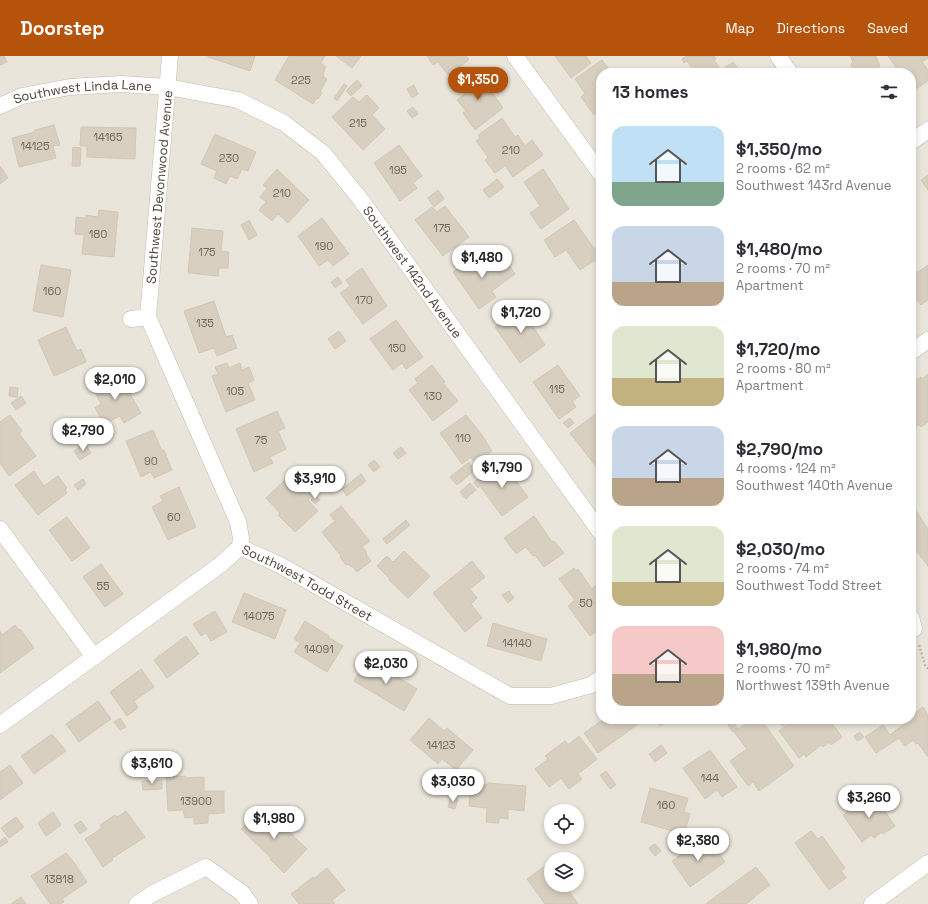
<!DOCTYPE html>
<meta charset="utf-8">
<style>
body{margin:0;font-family:"Space Grotesk",sans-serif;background:#f2f2f3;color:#2b2b33;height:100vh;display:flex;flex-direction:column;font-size:15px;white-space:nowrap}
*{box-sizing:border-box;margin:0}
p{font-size:13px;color:#7c7c81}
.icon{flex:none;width:22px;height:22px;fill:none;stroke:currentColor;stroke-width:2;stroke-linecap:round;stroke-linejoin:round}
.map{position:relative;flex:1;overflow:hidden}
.drawer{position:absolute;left:596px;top:12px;width:320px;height:656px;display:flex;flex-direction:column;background:#fff;border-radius:16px;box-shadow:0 2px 6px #0003}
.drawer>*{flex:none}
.buttons{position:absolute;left:544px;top:748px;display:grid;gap:8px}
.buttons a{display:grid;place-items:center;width:40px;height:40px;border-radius:50%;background:#fff;box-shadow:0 2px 6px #0003;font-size:20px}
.price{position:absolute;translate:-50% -34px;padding:0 9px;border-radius:14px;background:#fff;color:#222;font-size:13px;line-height:26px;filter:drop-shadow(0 1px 2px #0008)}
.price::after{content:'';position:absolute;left:50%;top:24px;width:12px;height:9px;margin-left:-6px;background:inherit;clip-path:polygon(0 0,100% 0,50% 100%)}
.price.active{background:#b45309;color:#fff}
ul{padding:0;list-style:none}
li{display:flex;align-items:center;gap:12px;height:100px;padding:0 16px}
li span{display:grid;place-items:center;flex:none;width:112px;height:80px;border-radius:12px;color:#555}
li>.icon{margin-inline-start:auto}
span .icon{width:48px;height:48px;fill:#fffc;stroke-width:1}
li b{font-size:17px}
h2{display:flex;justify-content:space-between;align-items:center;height:48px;padding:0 16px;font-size:17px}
header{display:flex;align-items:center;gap:24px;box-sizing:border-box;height:56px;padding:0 20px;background:#b45309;color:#fff}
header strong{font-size:19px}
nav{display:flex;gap:22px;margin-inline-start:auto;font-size:14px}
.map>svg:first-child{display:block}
</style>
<header>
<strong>Doorstep</strong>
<nav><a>Map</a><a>Directions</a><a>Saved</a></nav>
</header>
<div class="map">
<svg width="928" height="848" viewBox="0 0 928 848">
<rect width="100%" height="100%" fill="#f6f3ec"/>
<path fill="#eae5da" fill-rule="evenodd" d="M0,0h928v848h-928zM601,17h310v646h-310zM551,755h26v26h-26zM551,803h26v26h-26z"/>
<path fill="#d8cfc1" stroke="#d3c7b4" d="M0,0h4l3,6 -7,3z
M208,0h47l-5,15 -42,-14z
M289,0h36l-4,7 5,4 -3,6 1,1 -1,2 4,3 -7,13 2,1 -4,6 -1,-1 -4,6 -38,-24z
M336,0h25l-9,12z
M427,0h39l3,4 -21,15 -10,-13 -5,3z
M555,0h31l5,7 -20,15z
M686,0h28l2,3 -2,1 7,10 12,-8 8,11h-45l-9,-12 -3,2 -2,-4z
M850,0h26l4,10 -4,2 2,5h-24l-3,-9 2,-2z
M888,0h40v2l-6,4 6,8v11l-15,10 -2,-3v-15h-11z
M602,4l10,13h-11v44l-4,-5 -3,3 -13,-18 4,-4 -10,-14z
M476,14l27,38 -28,22 -12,-17 3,-2 -9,-11 9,-7 -7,-11z
M357,24l5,6 -11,10 -5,-5z
M344,28l3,2 -10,15 -3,-3z
M414,29l4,9 -6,4 -5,-9z
M367,39l12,13 -7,7 13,14 -22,21 -31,-33 21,-20 6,5z
M413,51l5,7 -6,4 -5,-7z
M502,62l13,19 3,-2 7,11 7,-6 11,15 -30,22 -8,-11 -10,7 -10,-13 3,-3 -12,-16 4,-3 -2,-3z
M54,69l6,20 -7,1 3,12 -37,9 -7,-29 23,-6v-2z
M81,71l55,1 -1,31 -48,-2v-11h-7z
M215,78l41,18 -8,19 -6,-2 -5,10 -7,-3 -4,8 -12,-6 3,-7 -16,-7z
M399,89l23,31 -9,7 4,5 -17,13 -26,-38z
M73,91l8,1 -1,18h-8z
M0,110l8,12 -8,6z
M277,113l32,31 -21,23 -10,-9 -6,7 -13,-11 7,-8 -6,-5 7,-9 -4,-3z
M543,113l26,40 -28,20 -11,-16 10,-7 -16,-24z
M928,119v15l-7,-10z
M497,123l7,8 -15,11 -6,-8z
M438,134l6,9 -10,8 -6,-9z
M445,150l24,31 -26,19 -28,-36 17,-13 5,5z
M99,154l19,2 -4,45 -32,-3 2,-19 -9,-1 1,-17 10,1v-3l12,2z
M322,162l27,36 -16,12 -5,-6 -9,6 -21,-30z
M249,164l8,15 -8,5 -8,-15z
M574,164l26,37 -20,13 -14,-20 -11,7 -11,-17z
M192,172l31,3 -2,20 8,1 -1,16h-9l-1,8 -30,-3z
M478,197l13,18 15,-10 9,13 -23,17 4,6 -17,12 -26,-37z
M41,209l30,5 -8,47 -30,-6z
M928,209v35l-7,5 -10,-14v-10l3,-2 -2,-3z
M362,212l25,38 -24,18 -23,-31 10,-7 -4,-6z
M338,221l4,6 -7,5 -4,-6z
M214,245l12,36 6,-2 5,13 -20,8 -3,-8 -15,5 -15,-42z
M530,250l10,13 -8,6 13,20 -25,18 -25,-36 16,-11 1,2z
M396,264l27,37 -17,12 -4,-6 -9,7 -23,-31z
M66,271l11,24 4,-2 5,13 -32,14 -16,-36z
M339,275l7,10 -11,8 -7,-10z
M227,307l2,5 11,-5 2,7 7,-3 5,13 -6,3 7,17 -29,12 -14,-36 6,-2 -3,-7z
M432,309l13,17 -2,1 15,18 -25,20 -24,-31 9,-7 -3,-4z
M558,309l22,31 -8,5 4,6 -17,12 -26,-37z
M119,318l22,39 -17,10 -4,-7 -16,8 -9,-16 6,-4 -8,-16z
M928,318v48l-7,5 -2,-3 -5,5 -3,-4v-41l10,-7 1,2z
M10,331l8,1 -1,9 -8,-1z
M21,340l5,7 -10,7 -5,-7z
M277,355l8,17 -7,3 8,18 -16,8 3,6 -19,9 -18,-43z
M597,357l4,7v47l-3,2 -28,-36z
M10,359l12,16 -3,2 17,23 -27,20 -9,-13v-41z
M466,359l16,20 10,16 -17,12 -4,-6 -9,7 -22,-31z
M570,362l4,5 -6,5 -5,-5z
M153,374l9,21 2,-1 8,20 -18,8 -3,-6 -10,5 -15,-36z
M85,387l6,10 -11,7 -6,-9z
M401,391l5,6 -8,6 -5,-6z
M374,404l6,7 -6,5 -6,-7z
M469,406l6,8 -18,15 -7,-8z
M502,406l26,35 -26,19 -22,-30 -2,2 -4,-6z
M34,415l10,15 14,-10 9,12 -2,2 2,3 -29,22 -23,-30z
M298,418l18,19 -8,7 10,11 -23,21 -17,-17 2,-2 -14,-15 20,-19 4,3z
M361,418l5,7 -19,15 -5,-7z
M83,423l3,5 -8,6 -4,-5z
M470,427l6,7 -10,9 -6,-7z
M179,431l17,40 -28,13 -16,-33 11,-6 -3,-5z
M315,439l5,5 -5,4 -4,-4z
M341,450l29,35 -8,6 5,6 -1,1 5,7 -14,11 -5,-6 -1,1 -3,-3 -2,1 -6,-8 1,-1 -19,-24 13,-11 -5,-6z
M915,453l13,20v37l-17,-22v-32z
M534,460l18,26 2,-1 10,12 -20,14 -9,-12 -2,1 -7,-9 -10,7 -12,-16z
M67,461l23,31 -18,13 -23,-31z
M406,464l4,5 -23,19 -4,-5z
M404,495l26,25 -22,22 -19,-18 1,-1 -13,-13 10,-10 6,6z
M472,505l13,16 -15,12 7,9 -6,6 11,14 -17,14 -32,-39z
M101,508l22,30 -18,13 -22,-30z
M574,512l2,3 2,-2 14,20 3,-3 6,8 -1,5 1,29 -11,8 -22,-30 7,-6 -16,-21z
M509,535l5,7 -6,5 -6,-8z
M244,537l42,17 -11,29 -43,-17z
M215,555l12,21 -16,9 -5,-8 -5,3 -8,-12z
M305,565l24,15 -1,1 15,9 -16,26 -33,-20 6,-9 -6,-4z
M493,567l54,16 -6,22 -54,-15z
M15,569l4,5 1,-1 14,19 -34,25v-42l2,4z
M186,580l13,18 -32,24 -13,-18z
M366,604l14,9 1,-2 36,22 -13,22 -50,-30z
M141,613l13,18 -20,14 4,7 -11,8 -17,-24z
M98,645l13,18 -32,23 -13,-18z
M923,651l5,8v42l-10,-14 -2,1 -3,-4 -8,6 -6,-8 -23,15 -11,-16 18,-12 7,10 14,-11 -1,-2 4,-3h4v-3z
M120,662l6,9 -6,3 -6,-8z
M429,662l15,13 3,-3 26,22 -17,20 -14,-11 -4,5 -28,-24z
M604,663h41l-47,34 -14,-20z
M656,663h15l-11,7z
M753,663h8l33,47 -35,25 -6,-9 -5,4 -18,-25 17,-12 -13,-17z
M777,663h13v1l-8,6z
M795,663h34l13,18 -11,8 -2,-3 -6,5 -2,-2 -15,12 -2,-3 -5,4 -20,-27z
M733,666l5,7 -5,3 -5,-7z
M860,676l4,5 -7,4 -3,-5z
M52,678l14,17 -32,23 -13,-18z
M579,680l18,23 -19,15 4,5 -13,10 -8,-11 -12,9 -14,-18 13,-10 -3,-3 20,-15 3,4z
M661,689l6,8 -12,9 -6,-8z
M710,694l27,37 -15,10 -5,-7 -12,9 -22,-31z
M164,696h9l1,7h-10z
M10,709l13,18 -23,17v-28z
M606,715l10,14 -6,4 -10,-14z
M185,720l1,2 18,-1v14h20v22l-16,1v9l-14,1v-7l-9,1 -2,-8 -15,1 -2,-34z
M460,721l4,2 -4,13 -4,-1z
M162,724v9l-19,1 -1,-9z
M488,727l38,3 -2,25 -16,-2v10l-9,-1v5l-13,-1 1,-14 -18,-2 2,-22 16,1z
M650,732l38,10 -4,14 6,2 -6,20 -43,-12z
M873,738l22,32 -12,8 -1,-2 -8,6 -3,-3 -9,7 -19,-27z
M451,740l7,3 -3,10 -7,-2z
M263,751l44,42 -23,24 -14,-14 1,-1 -30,-29z
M126,755l19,26 -34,22 2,1 -10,7 -18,-28 17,-11 -2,-3 15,-10 2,2z
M53,756l8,13 -15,11 -8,-13z
M16,761l8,10 -15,11 -8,-10z
M81,765l6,8 -7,5 -6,-9z
M811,775l7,8 4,-3 23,32 -4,3 5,7 -17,12 -34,-47z
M5,781l3,5 -8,5v-6z
M705,782l8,11 2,-1 10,14 -35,25 -18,-26z
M655,788l6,7 -6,5 -6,-8z
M66,797l7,8 14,21 -25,17 2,3 -4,2h-10l-19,-28z
M549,807l2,2v20h14l13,19h-33l-18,-25z
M756,811l14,18 -16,12h1l-9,7h-39v-1z
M327,812l18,22 -13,10 3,4h-36l-8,-10 22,-17 2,1z
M21,841l5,7h-15z"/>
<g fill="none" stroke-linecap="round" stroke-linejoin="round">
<defs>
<g id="street">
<path d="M170,0l-22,261 90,205 3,16 -1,9"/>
<path d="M515,0l86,118"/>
<path d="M778,0l12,17"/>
<path id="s1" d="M0,50l22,-10 48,-9 51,-3 46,3 71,13 46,23 39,30 38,47 240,333"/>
<path d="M911,86l17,-12"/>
<path d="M131,263l17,-2"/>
<path d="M911,296l17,-12"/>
<path d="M0,473l94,128"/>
<path d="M911,561l3,12"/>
<path id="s2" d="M0,669l220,-160 20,-18 40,18 230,131h41l40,-11 10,-7"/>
<path d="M137,848l15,-10 54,-27 36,26 8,11"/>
<path d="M872,848l56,-41"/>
</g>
</defs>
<use href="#street" stroke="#c2bbae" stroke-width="17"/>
<path stroke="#c4b79f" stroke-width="2.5" stroke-dasharray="2 2" stroke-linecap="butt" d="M919,589l6,20 3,4"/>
<use href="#street" stroke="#fff" stroke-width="16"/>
</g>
<g text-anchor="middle" stroke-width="3" stroke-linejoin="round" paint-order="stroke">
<g font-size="11" fill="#6e675b">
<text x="301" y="28">225</text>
<text x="358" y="71">215</text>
<text x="108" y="85">14165</text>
<text x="35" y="94">14125</text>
<text x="511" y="98">210</text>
<text x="229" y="106">230</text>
<text x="398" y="118">195</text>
<text x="282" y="141">210</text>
<text x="442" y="176">175</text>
<text x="98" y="182">180</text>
<text x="324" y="194">190</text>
<text x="207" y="200">175</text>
<text x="52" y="239">160</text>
<text x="364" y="248">170</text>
<text x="205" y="271">135</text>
<text x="397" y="296">150</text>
<text x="557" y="337">115</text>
<text x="235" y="339">105</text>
<text x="433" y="344">130</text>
<text x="463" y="386">110</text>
<text x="261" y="388">75</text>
<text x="151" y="409">90</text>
<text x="174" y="465">60</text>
<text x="103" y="534">55</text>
<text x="586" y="551">50</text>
<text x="259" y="564">14075</text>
<text x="517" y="591">14140</text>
<text x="319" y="597">14091</text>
<text x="441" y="693">14123</text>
<text x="710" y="726">144</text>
<text x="196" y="749">13900</text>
<text x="666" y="753">160</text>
<text x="59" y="827">13818</text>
</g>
<g font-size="13" fill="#4b4439" stroke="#fff">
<text dy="5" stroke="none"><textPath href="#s1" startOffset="85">Southwest Linda Lane</textPath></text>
<text transform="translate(159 131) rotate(-85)" y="5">Southwest Devonwood Avenue</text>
<text dy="5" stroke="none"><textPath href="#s1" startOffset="492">Southwest 142nd Avenue</textPath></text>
<text dy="5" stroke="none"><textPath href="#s2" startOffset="375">Southwest Todd Street</textPath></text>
</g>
</g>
</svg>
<div class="buttons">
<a><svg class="icon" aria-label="locate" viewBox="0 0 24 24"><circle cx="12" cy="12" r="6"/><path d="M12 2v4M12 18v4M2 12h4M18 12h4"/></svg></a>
<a><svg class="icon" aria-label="layers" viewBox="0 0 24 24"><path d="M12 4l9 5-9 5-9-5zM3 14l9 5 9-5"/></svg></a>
</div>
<b class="price active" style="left:478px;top:45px">$1,350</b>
<b class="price" style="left:482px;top:223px">$1,480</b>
<b class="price" style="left:521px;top:278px">$1,720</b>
<b class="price" style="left:115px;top:345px">$2,010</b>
<b class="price" style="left:83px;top:396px">$2,790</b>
<b class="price" style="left:502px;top:433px">$1,790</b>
<b class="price" style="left:315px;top:444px">$3,910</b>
<b class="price" style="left:386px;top:629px">$2,030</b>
<b class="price" style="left:152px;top:729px">$3,610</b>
<b class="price" style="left:453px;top:747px">$3,030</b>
<b class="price" style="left:869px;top:763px">$3,260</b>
<b class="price" style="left:274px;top:784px">$1,980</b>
<b class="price" style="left:698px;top:806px">$2,380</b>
<section class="drawer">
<h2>13 homes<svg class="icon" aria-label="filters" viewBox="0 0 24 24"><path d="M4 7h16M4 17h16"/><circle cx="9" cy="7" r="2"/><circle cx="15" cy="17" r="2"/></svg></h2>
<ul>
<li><span style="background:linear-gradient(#bfe0f5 70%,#7fa58c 0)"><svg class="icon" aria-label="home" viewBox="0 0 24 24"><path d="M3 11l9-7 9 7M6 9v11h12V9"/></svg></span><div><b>$1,350/mo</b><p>2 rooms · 62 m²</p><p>Southwest 143rd Avenue</p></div></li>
<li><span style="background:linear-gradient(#c9d6e8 70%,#b9a48a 0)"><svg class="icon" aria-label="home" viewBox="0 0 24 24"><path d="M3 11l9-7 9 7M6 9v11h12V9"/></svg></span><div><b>$1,480/mo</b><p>2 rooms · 70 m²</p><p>Apartment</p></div></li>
<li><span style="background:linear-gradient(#dfe7d0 65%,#c2b280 0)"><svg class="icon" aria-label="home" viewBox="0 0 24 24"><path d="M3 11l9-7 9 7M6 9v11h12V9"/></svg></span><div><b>$1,720/mo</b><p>2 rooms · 80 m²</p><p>Apartment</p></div></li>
<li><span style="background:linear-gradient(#c9d6e8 65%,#b9a48a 0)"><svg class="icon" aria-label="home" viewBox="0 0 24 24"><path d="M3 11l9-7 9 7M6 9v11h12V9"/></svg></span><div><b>$2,790/mo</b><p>4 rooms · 124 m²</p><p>Southwest 140th Avenue</p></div></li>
<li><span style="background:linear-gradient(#dfe7d0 70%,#c2b280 0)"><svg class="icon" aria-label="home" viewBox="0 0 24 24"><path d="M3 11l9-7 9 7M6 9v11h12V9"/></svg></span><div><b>$2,030/mo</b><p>2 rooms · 74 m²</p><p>Southwest Todd Street</p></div></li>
<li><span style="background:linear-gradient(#f6c9c9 60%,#b9a48a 0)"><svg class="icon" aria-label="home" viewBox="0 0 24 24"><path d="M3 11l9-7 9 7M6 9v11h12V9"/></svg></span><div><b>$1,980/mo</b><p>2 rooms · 70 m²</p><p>Northwest 139th Avenue</p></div></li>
</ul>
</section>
</div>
